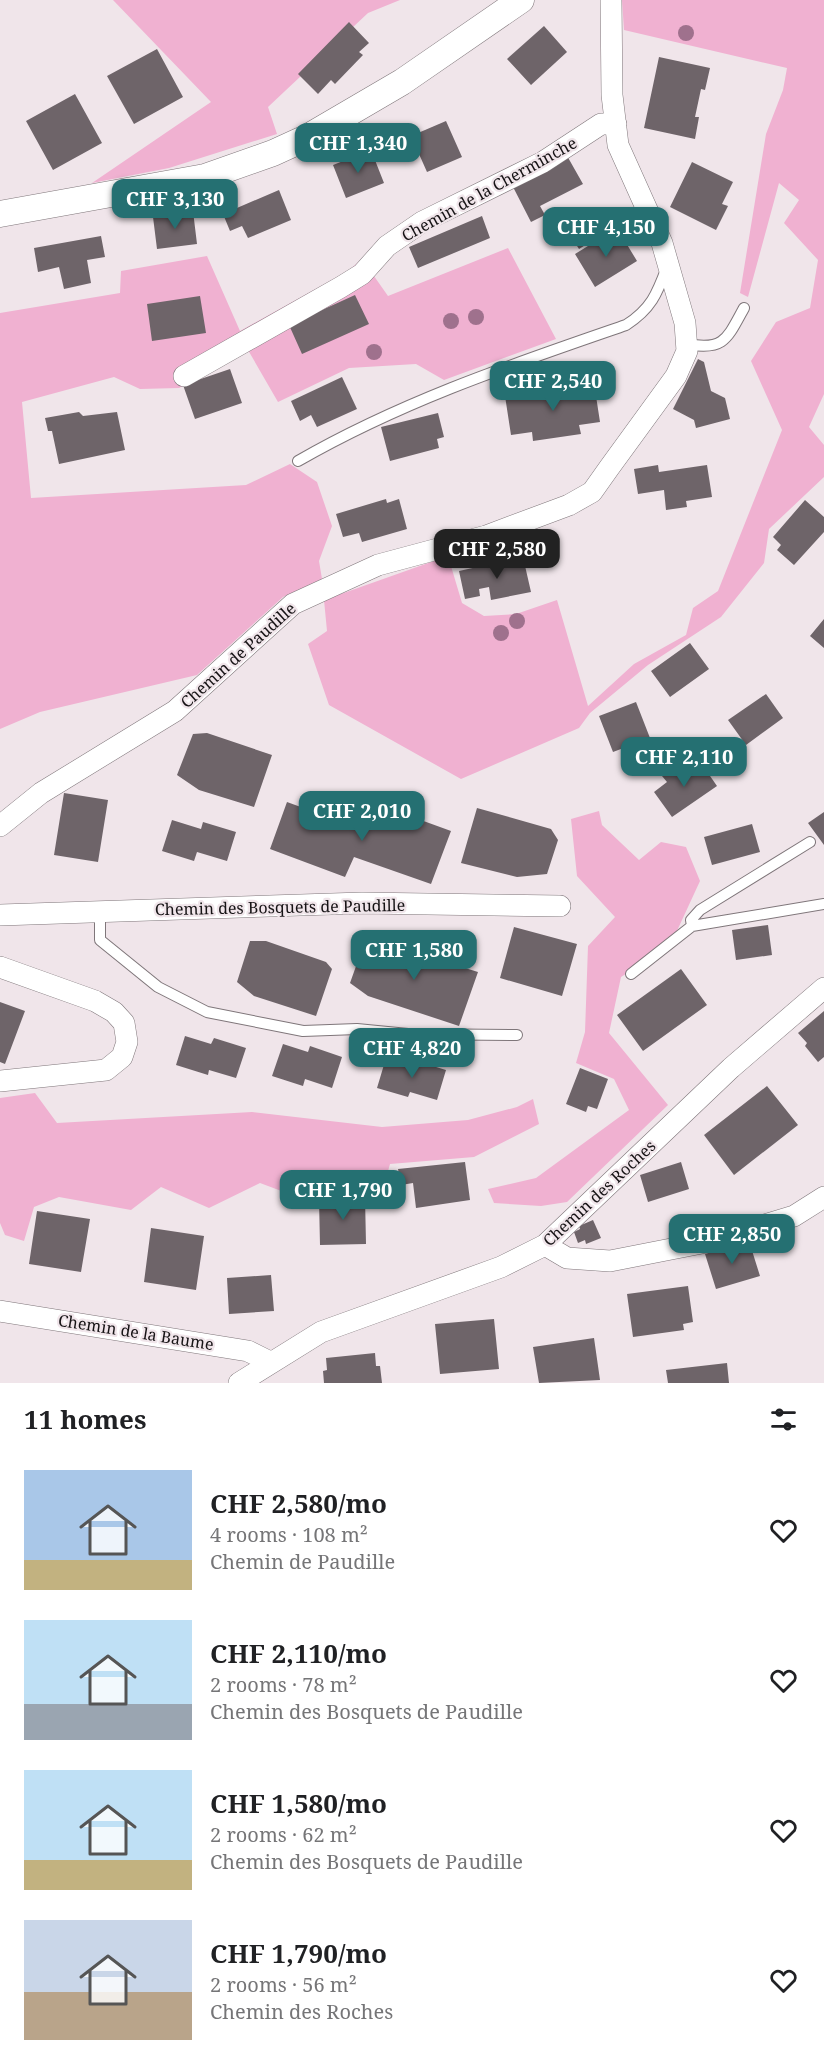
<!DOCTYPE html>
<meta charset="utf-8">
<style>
body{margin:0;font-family:"Noto Serif",serif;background:#f2f2f2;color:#202124;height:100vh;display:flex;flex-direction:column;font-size:22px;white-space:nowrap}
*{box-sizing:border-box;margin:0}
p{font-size:20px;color:#757577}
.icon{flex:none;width:33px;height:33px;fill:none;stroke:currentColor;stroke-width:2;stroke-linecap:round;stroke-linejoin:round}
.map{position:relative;height:1383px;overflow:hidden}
.drawer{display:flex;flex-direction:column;background:#fff;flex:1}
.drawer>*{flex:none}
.price{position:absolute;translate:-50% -51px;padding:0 14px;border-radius:12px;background:#257072;color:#fff;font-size:20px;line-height:39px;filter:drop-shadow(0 2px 3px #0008)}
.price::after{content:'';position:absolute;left:50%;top:36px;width:18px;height:14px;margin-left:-9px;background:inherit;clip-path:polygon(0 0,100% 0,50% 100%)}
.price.current{background:#222;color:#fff}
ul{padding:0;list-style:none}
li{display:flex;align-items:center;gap:18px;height:150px;padding:0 24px}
li span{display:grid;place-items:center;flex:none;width:168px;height:120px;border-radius:0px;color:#555}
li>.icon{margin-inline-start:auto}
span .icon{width:72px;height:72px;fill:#fffc;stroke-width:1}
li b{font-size:26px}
h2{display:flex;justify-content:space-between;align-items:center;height:72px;padding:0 24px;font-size:26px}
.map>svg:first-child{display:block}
</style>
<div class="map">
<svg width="824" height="1383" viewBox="0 0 824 1383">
<rect width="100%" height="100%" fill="#f0e5ea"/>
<path fill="#f0b1d1" d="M113,0h287l-32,13 -100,94 9,27 -108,34 -77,15 119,-81z
M622,0h202v394l-15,33 15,18v32l-55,52 -5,34 -43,54 -73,48 -58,48 -11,15 -118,51 -132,-74 -21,-61 19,-13 -3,-31 124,-44 14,47 22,13 32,-2 41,-14 31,106 46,-42 52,-29 7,-27 25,-17 64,-161 -31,-69 25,-39 34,-14 8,-48 -34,-37 15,-23 -20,-17 -31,114 -8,-4 26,-159 17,-44 4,-22 -163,-38z
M508,248l48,91 -112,41 -28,-16 -67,4 -71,34 -30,-52 -69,38 -39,1 -26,-12 -92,25 9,96 215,-13 44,-21 27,18 15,44 -13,35 3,18 -39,18 -86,78 -157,37 -40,17v-416l120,-20 1,-22 86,-15 33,75 108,-60 14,-12 26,37z
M599,811l3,14 37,35 22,-18 25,5 14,34 -30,65 -49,31 -12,56 59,72 -101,97 -26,4 -47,-3 -6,-14 48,-11 93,-68 -15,-31 -38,-16 9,-31 3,-86 27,-29 -38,-41 -6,-57z
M35,1093l22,30 195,-11 130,15 86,-7 49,-13 16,-8 6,25 -65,33 -84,7 -9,32 -89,-1 -32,-12 -51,25 -48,-21 -30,23 -72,-13 -25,10 -10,34 -19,-6 -5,-12v-125z"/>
<path fill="#6e6469" d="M349,22l20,21 -10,9 4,3 -28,29 -4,-4 -13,14 -20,-20z
M544,26l23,26 -36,33 -24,-26z
M157,49l26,48 -49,27 -27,-48z
M659,57l51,11 -5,22 -4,-1 -6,28h4l-4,22 -51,-11z
M75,94l27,49 -49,27 -27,-49z
M446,121l16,36 -35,15 -16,-36z
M371,150l13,33 -38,15 -13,-33z
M566,154l17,30 -43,22 5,9 -14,7 -20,-39z
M692,162l41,20 -11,22 6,2 -12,24 -46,-23z
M279,190l12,30 -43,18 -6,-12 -12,5 -7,-17z
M193,211l4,33 -40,5 -4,-32z
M482,216l8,22 -72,30 -9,-21z
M592,217l11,17 -24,15 -11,-17z
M609,233l3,5 8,-5 17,28 -42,26 -20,-33z
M101,236l4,21 -18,3 4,23 -27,6 -5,-22 -21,5 -4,-24z
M355,295l14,29 -67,30 -13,-29z
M200,296l6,37 -54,8 -5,-37z
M698,359l6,3 7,29 14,7 5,21 -34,9 -2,-8 -21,-11z
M230,369l12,34 -47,16 -12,-34z
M342,377l15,32 -40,18 -6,-12 -11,6 -9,-20z
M594,383l6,39 -21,3 2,9 -48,7 -1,-9 -21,3 -6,-39z
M79,412l4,4 34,-4 8,38 -66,14 -7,-33h-4l-3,-13z
M438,413l6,24 -7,2 2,9 -49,13 -9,-34z
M658,465l1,7 48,-7 5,32 -26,4 1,6 -21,3 -2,-20 -26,4 -4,-25z
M386,499l1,4 12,-4 8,30 -45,13 -3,-9 -16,4 -7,-23z
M805,500l19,17v15l-30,33 -17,-15 4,-5 -8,-8z
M523,557l8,35 -40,8 -2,-13 -10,2 1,7 -15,3 -6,-28z
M824,619v29l-14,-12z
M690,643l19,26 -39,28 -19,-26z
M766,694l17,24 -37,27 -18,-25z
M636,702l14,36 -37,14 -14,-36z
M207,733l65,22 -18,52 -55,-17 -22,-15 16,-41z
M701,763l16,23 -45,31 -18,-25 13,-10 -5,-6 14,-10 7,10z
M64,793l44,7 -10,62 -44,-7z
M287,802l77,28 10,-27 77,28 -20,53 -77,-27 -9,20 -75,-28z
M477,808l74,21 7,11 -11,34 -30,3 -56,-14z
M824,812v33l-16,-22z
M172,820l29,9 2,-7 33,10 -9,29 -30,-9 -3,9 -32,-10z
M752,824l8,28 -48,13 -8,-28z
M768,925l4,30 -36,5 -4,-30z
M514,927l63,17 -15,52 -62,-18z
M250,941h16l60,21 6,7 -16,47 -62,-20 -17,-14z
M365,941l16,1 97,30 -19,54 -91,-30 -18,-13z
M681,969l26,36 -64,46 -26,-36z
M0,1002l25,9 -20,53 -5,-2z
M824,1011v46l-6,5 -13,-16 2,-3 -9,-10z
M185,1036l26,8 3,-6 32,10 -10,30 -27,-8 -1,5 -32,-10z
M283,1044l25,8 2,-6 32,11 -10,31 -27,-9 -2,7 -31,-10z
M386,1058l25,7 2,-5 33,10 -9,30 -27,-8 -2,5 -31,-9z
M580,1068l28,11 -11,30 -9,-3 -2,6 -20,-8z
M767,1086l31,39 -64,50 -30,-40z
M465,1162l5,38 -54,8 -3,-25 -12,2 -3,-16z
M681,1162l8,27 -41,13 -8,-27z
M365,1197l1,47 -46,1 -1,-46z
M37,1211l53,8 -9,53 -52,-8z
M593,1220l8,18 -15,6 -1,-4 -7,3 -4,-11 6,-3 -1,-3z
M151,1228l53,8 -8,54 -52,-8z
M749,1241l11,35 -44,13 -11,-35z
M271,1275l3,36 -45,3 -2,-36z
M688,1286l5,36 -10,2 1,6 -51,7 -6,-43z
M494,1319l5,50 -59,5 -5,-50z
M594,1338l6,42 -61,3 -6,-36z
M375,1353l1,13h4l2,17h-58l-1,-12 4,-1 -1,-12z
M727,1363l2,20h-61l-2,-13z"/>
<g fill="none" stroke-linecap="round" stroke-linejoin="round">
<defs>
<path id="service" d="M687,344c37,7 40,-5 57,-36
M298,461c104,-60 215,-97 328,-136 25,-16 31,-31 41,-58
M810,842l-110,68 -9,10 1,6 132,-22
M100,912v28l58,47 49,25 96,19 54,-2 51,5 109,1
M631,974l61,-48"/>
<path id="minor" d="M184,376l157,-89 21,-13 25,-28 35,-24 121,-60 58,-38h15
M0,826l41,-33 134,-82 118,-107 85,-39 108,-29 83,-31 23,-13 17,-24 67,-92 11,-25 -2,-28 -23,-80 -44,-98 -6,-50 -1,-95
M0,915l362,-12 198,3
M0,967l95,34 19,11 10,11 3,19 -5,15 -16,13 -106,11
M545,1245l22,13 43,3 102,-20 82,-25 30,-19
M0,1311l248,40 22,11
M239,1383l82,-51 180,-65 44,-22 186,-177 93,-80"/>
<path id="tertiary" d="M0,214l205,-37 68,-24 35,-16 94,-55 119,-82"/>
</defs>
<use href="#service" stroke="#7f767a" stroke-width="12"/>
<use href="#minor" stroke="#7f767a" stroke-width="22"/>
<use href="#tertiary" stroke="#7f767a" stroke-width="27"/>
<use href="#service" stroke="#fff" stroke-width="10"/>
<use href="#minor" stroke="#fff" stroke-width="21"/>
<use href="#tertiary" stroke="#fff" stroke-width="26"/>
</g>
<g fill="#9f718d">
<circle cx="686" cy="33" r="8"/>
<circle cx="476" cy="317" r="8"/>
<circle cx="451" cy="321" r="8"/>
<circle cx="374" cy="352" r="8"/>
<circle cx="517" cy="621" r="8"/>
<circle cx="501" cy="633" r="8"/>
</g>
<g text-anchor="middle" stroke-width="4.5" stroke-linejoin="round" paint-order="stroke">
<g font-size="16" fill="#161315" stroke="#f0e5ea">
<text transform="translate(489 189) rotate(-29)" y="6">Chemin de la Cherminche</text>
<text transform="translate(238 655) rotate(-42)" y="6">Chemin de Paudille</text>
<text transform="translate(280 907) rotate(-1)" y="6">Chemin des Bosquets de Paudille</text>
<text transform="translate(599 1193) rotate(-43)" y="6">Chemin des Roches</text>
<text transform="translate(136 1332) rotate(9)" y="6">Chemin de la Baume</text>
</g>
</g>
</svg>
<b class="price" style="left:358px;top:174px">CHF 1,340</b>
<b class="price" style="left:175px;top:230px">CHF 3,130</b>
<b class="price" style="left:606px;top:258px">CHF 4,150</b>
<b class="price" style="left:553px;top:412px">CHF 2,540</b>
<b class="price current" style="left:497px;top:580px">CHF 2,580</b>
<b class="price" style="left:684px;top:788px">CHF 2,110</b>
<b class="price" style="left:362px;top:842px">CHF 2,010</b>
<b class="price" style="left:414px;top:981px">CHF 1,580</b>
<b class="price" style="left:412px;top:1079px">CHF 4,820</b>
<b class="price" style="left:343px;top:1221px">CHF 1,790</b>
<b class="price" style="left:732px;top:1265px">CHF 2,850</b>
</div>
<section class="drawer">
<h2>11 homes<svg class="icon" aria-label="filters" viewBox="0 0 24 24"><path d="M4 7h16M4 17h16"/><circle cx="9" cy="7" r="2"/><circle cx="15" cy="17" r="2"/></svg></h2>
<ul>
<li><span style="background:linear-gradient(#a9c7e8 75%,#c2b280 0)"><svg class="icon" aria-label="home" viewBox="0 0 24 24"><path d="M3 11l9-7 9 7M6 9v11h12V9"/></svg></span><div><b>CHF 2,580/mo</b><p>4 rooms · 108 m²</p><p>Chemin de Paudille</p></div><svg class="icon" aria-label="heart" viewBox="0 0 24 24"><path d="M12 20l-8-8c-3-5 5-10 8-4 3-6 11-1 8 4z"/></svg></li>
<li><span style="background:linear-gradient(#bfe0f5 70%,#9aa5b1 0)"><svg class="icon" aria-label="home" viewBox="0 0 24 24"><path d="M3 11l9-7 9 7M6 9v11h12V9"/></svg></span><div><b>CHF 2,110/mo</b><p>2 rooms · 78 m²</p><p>Chemin des Bosquets de Paudille</p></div><svg class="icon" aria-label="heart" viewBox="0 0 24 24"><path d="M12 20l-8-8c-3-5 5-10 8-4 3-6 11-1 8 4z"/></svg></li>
<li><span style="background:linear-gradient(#bfe0f5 75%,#c2b280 0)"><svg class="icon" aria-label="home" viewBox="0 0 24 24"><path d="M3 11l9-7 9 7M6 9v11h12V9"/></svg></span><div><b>CHF 1,580/mo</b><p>2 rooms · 62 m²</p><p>Chemin des Bosquets de Paudille</p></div><svg class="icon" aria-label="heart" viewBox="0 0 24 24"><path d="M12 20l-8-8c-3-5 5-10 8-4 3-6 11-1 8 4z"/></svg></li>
<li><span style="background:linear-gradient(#c9d6e8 60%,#b9a48a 0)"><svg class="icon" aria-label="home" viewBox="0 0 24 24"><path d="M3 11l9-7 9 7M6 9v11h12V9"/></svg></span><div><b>CHF 1,790/mo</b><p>2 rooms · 56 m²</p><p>Chemin des Roches</p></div><svg class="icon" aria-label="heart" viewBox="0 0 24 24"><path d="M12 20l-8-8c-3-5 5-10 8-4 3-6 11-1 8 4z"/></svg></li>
</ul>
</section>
